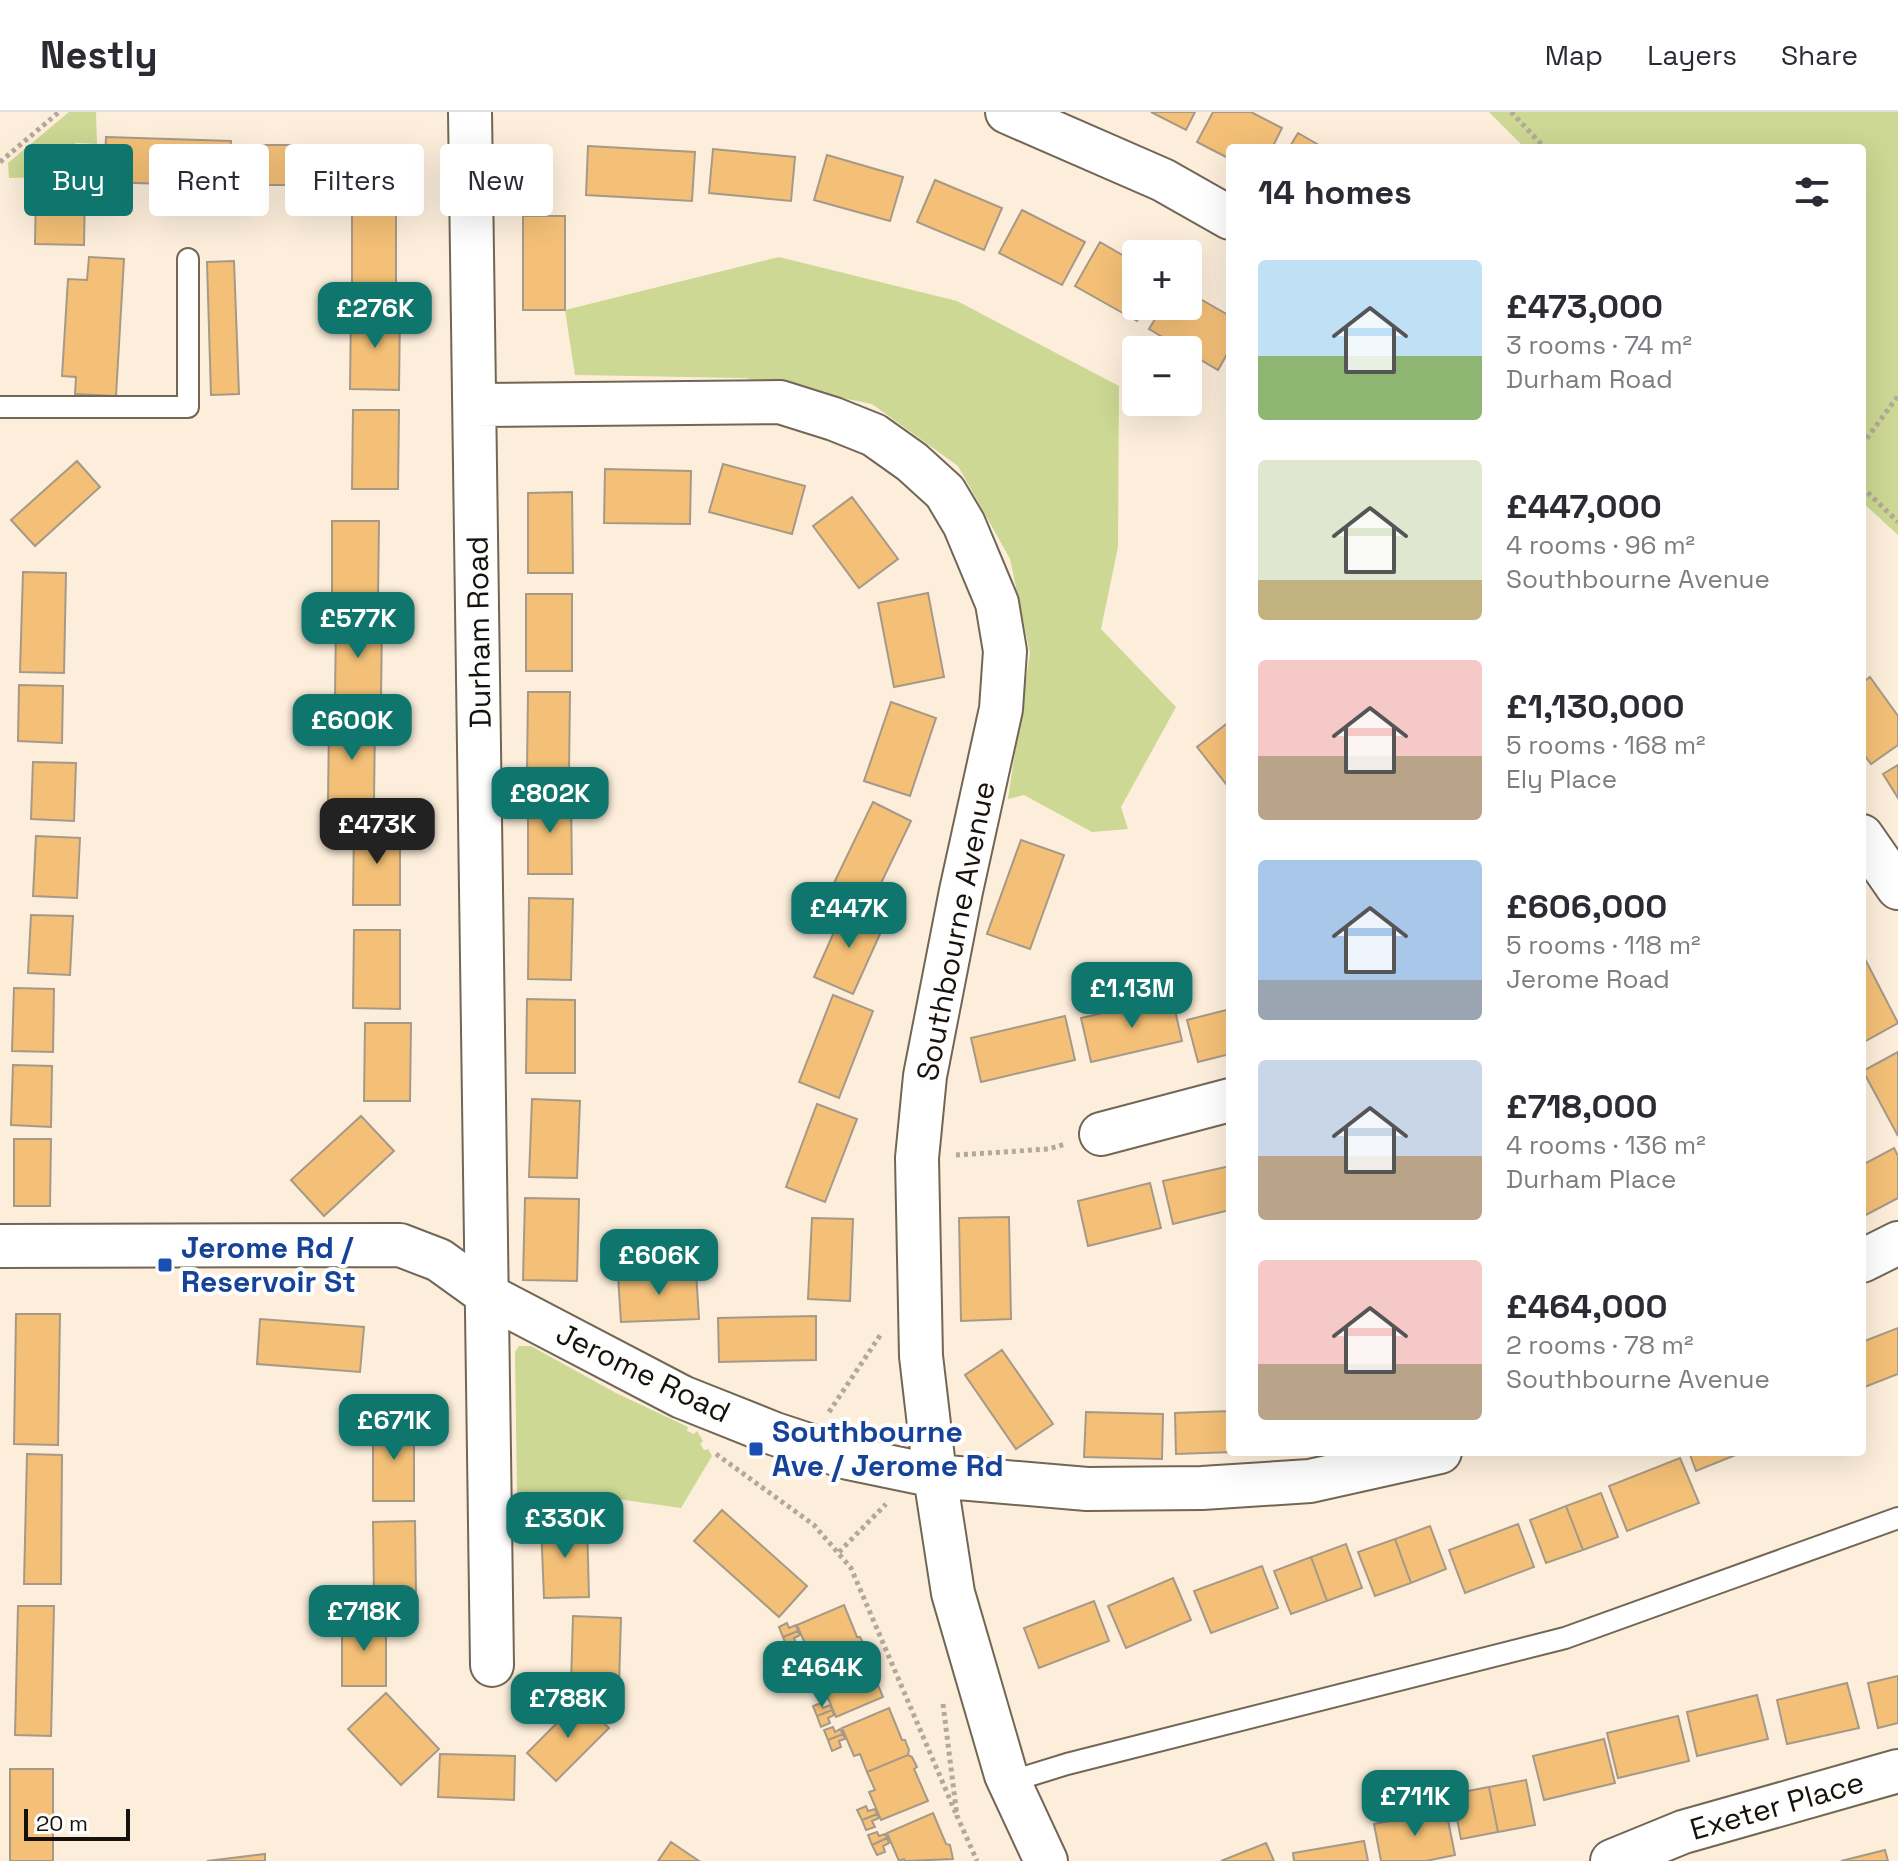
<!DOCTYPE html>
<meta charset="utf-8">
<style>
body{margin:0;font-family:"Space Grotesk",sans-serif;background:#f2f2f3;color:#2b2b33;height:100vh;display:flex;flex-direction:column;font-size:30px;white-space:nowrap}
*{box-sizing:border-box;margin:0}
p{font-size:26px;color:#7c7c81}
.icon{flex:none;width:44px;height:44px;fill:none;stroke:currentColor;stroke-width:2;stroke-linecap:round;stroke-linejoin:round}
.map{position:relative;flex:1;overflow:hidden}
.drawer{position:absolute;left:1226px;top:32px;width:640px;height:1312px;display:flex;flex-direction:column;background:#fff;border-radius:8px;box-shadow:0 8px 32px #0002}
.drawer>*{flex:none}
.guide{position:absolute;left:24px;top:32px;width:760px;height:72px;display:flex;gap:16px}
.fabs{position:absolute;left:1122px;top:128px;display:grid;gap:16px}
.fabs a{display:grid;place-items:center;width:80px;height:80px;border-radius:8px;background:#fff;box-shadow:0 8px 32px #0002;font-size:40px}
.scale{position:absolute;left:24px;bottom:20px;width:106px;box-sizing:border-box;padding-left:8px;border:4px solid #16110a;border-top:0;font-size:22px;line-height:28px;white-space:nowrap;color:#16110a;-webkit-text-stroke:6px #fefefe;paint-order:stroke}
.price{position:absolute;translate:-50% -68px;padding:0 18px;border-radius:16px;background:#0f766e;color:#fff;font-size:26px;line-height:52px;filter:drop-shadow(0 2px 4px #0008)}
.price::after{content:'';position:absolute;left:50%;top:48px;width:24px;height:18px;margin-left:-12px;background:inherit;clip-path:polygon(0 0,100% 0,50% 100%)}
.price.active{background:#222;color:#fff}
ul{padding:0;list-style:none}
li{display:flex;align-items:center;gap:24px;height:200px;padding:0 32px}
li span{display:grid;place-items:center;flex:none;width:224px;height:160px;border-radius:8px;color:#555}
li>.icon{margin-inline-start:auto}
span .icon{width:96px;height:96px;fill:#fffc;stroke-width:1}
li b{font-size:34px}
h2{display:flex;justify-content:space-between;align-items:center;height:96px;padding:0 32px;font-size:34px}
.tag{padding:0 28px;border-radius:8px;background:#fff;box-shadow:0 8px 32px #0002;font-size:28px;line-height:72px}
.tag.active{background:#0f766e;color:#fff}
header{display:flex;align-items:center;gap:48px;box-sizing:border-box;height:112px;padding:0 40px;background:#fff;border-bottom:2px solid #e1e1e2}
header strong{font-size:38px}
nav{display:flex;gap:44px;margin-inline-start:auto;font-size:28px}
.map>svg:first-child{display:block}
</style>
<header>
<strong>Nestly</strong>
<nav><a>Map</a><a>Layers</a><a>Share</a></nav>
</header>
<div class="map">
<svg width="1898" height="1749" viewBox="0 0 1898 1749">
<rect width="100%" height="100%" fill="#fdeedb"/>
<path fill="#ccd893" d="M69,0h27l1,32 -21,-1 -25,22v12l-42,1 -1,-15z
M1489,0h409v423l-36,-33v-354h-337z
M779,145l178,44 162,85 -1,161 -17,82 75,78 -55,100 7,22 -36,3 -68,-37 -16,4 22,-146 -20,-94 -52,-93 -86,-62 -127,-26 -170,-3 -10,-65z
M519,1234h12l85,47 72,34 -1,4 7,3 3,-3 6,10 -3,3 4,6 4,-1 4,7 -31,52 -85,-12 -79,-2 -2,-142z"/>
<path fill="#f4c077" stroke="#a69987" stroke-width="2" d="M1151,0h44l-9,18z
M1213,0h38l31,16 -10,20h-42v11l-33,-17z
M1298,21l26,15h-35z
M106,25l125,4 -2,45 -125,-4z
M245,33h57l-1,40h-57z
M302,33l57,1v39h-58z
M588,34l107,6 -3,49 -106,-6z
M713,37l82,8 -4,44 -82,-8z
M827,43l76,22 -13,44 -76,-21z
M935,68l67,28 -18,42 -67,-28z
M36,76l49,1 -1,56 -49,-1z
M352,95h44v77l-44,1z
M1022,98l63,32 -23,43 -63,-32z
M523,104h42v94h-42z
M1100,130l36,21v43h10l-9,15 -62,-35z
M89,145l35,2 -8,137 -41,-2 1,-17 -14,-1 6,-97 19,1z
M234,149l5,133 -28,1 -4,-133z
M1188,180l42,24v33l-12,21 -69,-41 14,-23h25z
M351,197l49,1 -1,80 -49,-1z
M353,298h46l-1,79h-46z
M77,349l23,26 -65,59 -24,-26z
M723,352l82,22 -13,48 -83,-22z
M605,357l86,2 -1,53 -86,-1z
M572,380l1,81h-45v-80z
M852,385l46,62 -39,29 -46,-62z
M332,409h47l-1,79h-46z
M23,460l43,1 -2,100 -44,-1z
M928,481l16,84 -50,10 -16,-84z
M526,482h46v77h-46z
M336,509h46l-1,78h-46z
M1870,565l28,39v29l-27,19 -9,-12v-69z
M19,573l44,1 -1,57 -44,-2z
M528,580h42l-1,81 -42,-1z
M891,590l45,16 -26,78 -46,-15z
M1230,609v68l-33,-42z
M329,610h46l-1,79h-46z
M33,650l43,1 -2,58 -43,-2z
M1898,653v33l-15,-24z
M528,683h43l1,79h-44z
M873,690l38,19 -40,83 -38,-19z
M354,714l46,1v78h-47z
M36,724l44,2 -3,60 -44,-2z
M1021,728l43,15 -34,94 -43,-15z
M529,786l44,1 -2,81 -43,-1z
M846,793l39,18 -32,71 -39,-17z
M31,803l42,1 -3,59 -42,-2z
M354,818h46v79l-47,-1z
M1865,847l33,64 -36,20v-83z
M14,876l40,1 -1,63 -41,-1z
M833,883l40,16 -34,87 -40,-16z
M1172,885l10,44 -91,21 -10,-44z
M527,887l48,1v73h-49z
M1230,897v45l-32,8 -11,-42z
M1065,904l10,44 -94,22 -10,-44z
M365,911h46l-1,78h-46z
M1898,940v84l-35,-65z
M13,953l39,1 -1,61 -40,-2z
M532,987l48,2 -3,77 -48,-1z
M817,992l40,15 -32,83 -39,-15z
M361,1004l33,35 -70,65 -33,-36z
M14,1027h37l-1,67h-36z
M1894,1036l4,8v42l-36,19v-52z
M1230,1054v44l-57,14 -10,-43z
M1150,1071l11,45 -73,18 -10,-45z
M525,1086l54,1 -2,82 -54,-1z
M1009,1105l2,102 -50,2 -2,-103z
M812,1106l41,1 -3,82 -42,-2z
M696,1160l3,47 -78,3 -3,-46z
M16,1202h44l-2,131 -44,-1z
M816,1204v44l-97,2 -1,-44z
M260,1207l104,8 -4,45 -103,-8z
M1898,1216v46l-36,14v-46z
M1002,1238l51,74 -37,25 -51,-74z
M1230,1299v41h3l-57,2 -1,-41z
M1086,1300l77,2 -1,45 -78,-2z
M373,1311h41v78h-41z
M1689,1340h54l-47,19z
M27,1342l35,1 -1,129h-37z
M1680,1346l19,45 -72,28 -18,-45z
M1601,1381l17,44 -35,13 -17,-44z
M1566,1394l17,44 -37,13 -16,-43z
M722,1398l85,76 -28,31 -85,-76z
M415,1409l1,74h-42l-1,-73z
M587,1411l2,74 -45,1 -3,-74z
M1518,1412l16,43 -69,26 -16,-43z
M1430,1414l16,43 -35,14 -16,-44z
M1395,1427l16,44 -36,13 -17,-44z
M1346,1432l16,44 -35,13 -16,-44z
M1311,1445l16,44 -36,13 -17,-43z
M1262,1454l16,42 -67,25 -17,-42z
M1173,1466l18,42 -65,28 -18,-42z
M1094,1489l15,40 -70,27 -15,-40z
M844,1493l13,32h3l5,9 -2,5 -40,18 -8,-18 -6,2 -12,-28z
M18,1494h36l-3,130 -36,-1z
M573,1504l48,2 -2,67 -48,-1z
M342,1508h44v66h-44z
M787,1511l2,5 7,-3 2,6 -15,6 -4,-10z
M798,1519l2,4 -6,3 2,5 -9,4 -4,-10z
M863,1539l4,3 5,9 -2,3 13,31 -47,20 -12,-28 6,-2 -7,-18z
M1898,1564v47l-20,5 -10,-45z
M1847,1571l12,45 -72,16 -10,-44z
M386,1581l53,56 -38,36 -53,-56z
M1757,1583l11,44 -71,17 -10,-44z
M580,1588l29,28 -53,53 -29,-28z
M821,1591l2,5 7,-3 2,5 -15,6 -4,-10z
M889,1596l13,32h3l4,10 -1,5 -41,17 -7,-18 -6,2 -12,-28z
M832,1598l2,5 -6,3 2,5 -9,4 -4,-11z
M1678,1604l11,45 -71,17 -11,-45z
M833,1615l2,5 5,-3 3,5 -15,6 -4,-10z
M843,1622l2,5 -6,2 2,6 -9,4 -4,-11z
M1604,1627l11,44 -71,17 -11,-44z
M440,1642l75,2 -1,44 -76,-3z
M908,1643l4,2 5,10 -3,2 14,32 -47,19 -12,-28 6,-2 -8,-18z
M10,1657h43v92h-43z
M1526,1668l9,45 -37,7 -9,-45z
M1489,1675l9,45 -37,7 -9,-45z
M866,1694l2,5 7,-2 2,5 -15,6 -5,-10z
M1446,1698l9,45 -29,6h-45l-7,-37z
M933,1701l13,31 4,1 3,14 -48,2 -1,-2 -5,2 -12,-28z
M877,1702l2,4 -7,3 3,6 -9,3 -4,-10z
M877,1720l2,4 6,-2 2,4 -15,7 -4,-10z
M887,1726l2,5 -6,3 2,6 -8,3 -5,-10z
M1364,1729l4,20h-74l-1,-8z
M671,1730l28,19h-41z
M1266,1731l8,18h-53z
M1885,1738l3,11h-47z
M265,1742v7h-58z"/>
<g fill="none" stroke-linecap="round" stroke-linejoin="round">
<defs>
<path id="lane" d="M0,295h188v-148
M1009,1670l58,-18 498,-126 333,-120"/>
<path id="street" d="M470,0l22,1553
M1007,0l156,68 67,38
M476,293l304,-3 54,17 40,16 38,27 33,30 19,32 33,79 8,48 -4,58 -40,182 -36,185 -8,82 4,198 14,120 18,117 53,182 40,86
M1862,724l36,52
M1101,1022l129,-34
M0,1134l400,-1 39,15 50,36 193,101 93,37 73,24 87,18 152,13 115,-1 108,-7 130,-29
M1862,1149l36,-18
M1612,1749l71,-29 215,-61"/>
</defs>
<use href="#lane" stroke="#726655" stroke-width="24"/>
<use href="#street" stroke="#726655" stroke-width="46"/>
<path stroke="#b4a899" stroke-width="5" stroke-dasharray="4 4" stroke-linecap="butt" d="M1511,0l34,36
M0,50l59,-50
M1862,333l36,-49
M1862,375l36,35
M956,1043l93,-6 16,-5
M829,1300l52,-78
M716,1342l98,71 37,43 106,248
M839,1440l47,-48
M943,1592l14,112 20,45"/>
<use href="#lane" stroke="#fff" stroke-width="20"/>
<use href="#street" stroke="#fff" stroke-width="42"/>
</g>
<g fill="#1a4fb4" stroke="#fefefe" stroke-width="3">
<rect x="157" y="1145" width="16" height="16" rx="4"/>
<rect x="748" y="1329" width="16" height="16" rx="4"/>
</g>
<g text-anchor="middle" stroke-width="8" stroke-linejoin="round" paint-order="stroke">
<g font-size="30" fill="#16110a" stroke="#fefefe">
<text transform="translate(479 520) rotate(-91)" y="10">Durham Road</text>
<text transform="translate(956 819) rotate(-79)" y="10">Southbourne Avenue</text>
<text transform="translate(643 1261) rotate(26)" y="10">Jerome Road</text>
<text transform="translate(1777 1694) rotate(-16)" y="10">Exeter Place</text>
</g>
<g font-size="30" font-weight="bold" fill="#164399" stroke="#fefefe" text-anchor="start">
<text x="181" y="1146">Jerome Rd /<tspan x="181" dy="34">Reservoir St</tspan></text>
<text x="772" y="1330">Southbourne<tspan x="772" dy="34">Ave / Jerome Rd</tspan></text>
</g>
</g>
</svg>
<div class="fabs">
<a>+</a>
<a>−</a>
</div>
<div class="scale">20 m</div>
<b class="price" style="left:375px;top:238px">£276K</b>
<b class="price" style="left:358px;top:548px">£577K</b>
<b class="price" style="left:352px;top:650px">£600K</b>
<b class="price" style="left:550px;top:723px">£802K</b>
<b class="price active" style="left:377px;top:754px">£473K</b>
<b class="price" style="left:849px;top:838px">£447K</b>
<b class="price" style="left:1132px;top:918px">£1.13M</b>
<b class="price" style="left:659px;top:1185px">£606K</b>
<b class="price" style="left:394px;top:1350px">£671K</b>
<b class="price" style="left:565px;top:1448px">£330K</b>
<b class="price" style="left:364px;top:1541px">£718K</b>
<b class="price" style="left:822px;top:1597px">£464K</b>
<b class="price" style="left:568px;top:1628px">£788K</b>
<b class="price" style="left:1415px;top:1726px">£711K</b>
<div class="guide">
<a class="tag active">Buy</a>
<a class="tag">Rent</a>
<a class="tag">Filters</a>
<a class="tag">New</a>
</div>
<section class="drawer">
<h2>14 homes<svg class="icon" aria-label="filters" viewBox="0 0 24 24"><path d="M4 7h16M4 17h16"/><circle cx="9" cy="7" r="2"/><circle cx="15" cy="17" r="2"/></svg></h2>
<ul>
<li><span style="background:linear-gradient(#bfe0f5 60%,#8fb573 0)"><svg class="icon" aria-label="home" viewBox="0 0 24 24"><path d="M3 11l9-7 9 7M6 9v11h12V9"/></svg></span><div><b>£473,000</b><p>3 rooms · 74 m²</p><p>Durham Road</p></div></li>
<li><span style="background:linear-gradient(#dfe7d0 75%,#c2b280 0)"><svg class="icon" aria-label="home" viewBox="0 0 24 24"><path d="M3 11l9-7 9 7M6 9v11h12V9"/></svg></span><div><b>£447,000</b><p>4 rooms · 96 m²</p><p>Southbourne Avenue</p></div></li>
<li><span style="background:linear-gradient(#f6c9c9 60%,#b9a48a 0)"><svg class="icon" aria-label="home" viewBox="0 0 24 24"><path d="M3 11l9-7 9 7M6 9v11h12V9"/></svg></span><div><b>£1,130,000</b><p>5 rooms · 168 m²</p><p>Ely Place</p></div></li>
<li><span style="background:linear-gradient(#a9c7e8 75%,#9aa5b1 0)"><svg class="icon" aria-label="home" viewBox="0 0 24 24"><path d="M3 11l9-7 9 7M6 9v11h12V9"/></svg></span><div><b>£606,000</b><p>5 rooms · 118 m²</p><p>Jerome Road</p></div></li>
<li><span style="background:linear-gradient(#c9d6e8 60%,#b9a48a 0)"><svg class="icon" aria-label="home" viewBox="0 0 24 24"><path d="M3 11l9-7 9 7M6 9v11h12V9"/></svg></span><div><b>£718,000</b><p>4 rooms · 136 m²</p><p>Durham Place</p></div></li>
<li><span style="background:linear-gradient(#f6c9c9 65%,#b9a48a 0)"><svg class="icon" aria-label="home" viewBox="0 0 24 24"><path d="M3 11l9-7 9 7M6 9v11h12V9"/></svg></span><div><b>£464,000</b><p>2 rooms · 78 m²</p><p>Southbourne Avenue</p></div></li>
</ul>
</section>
</div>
